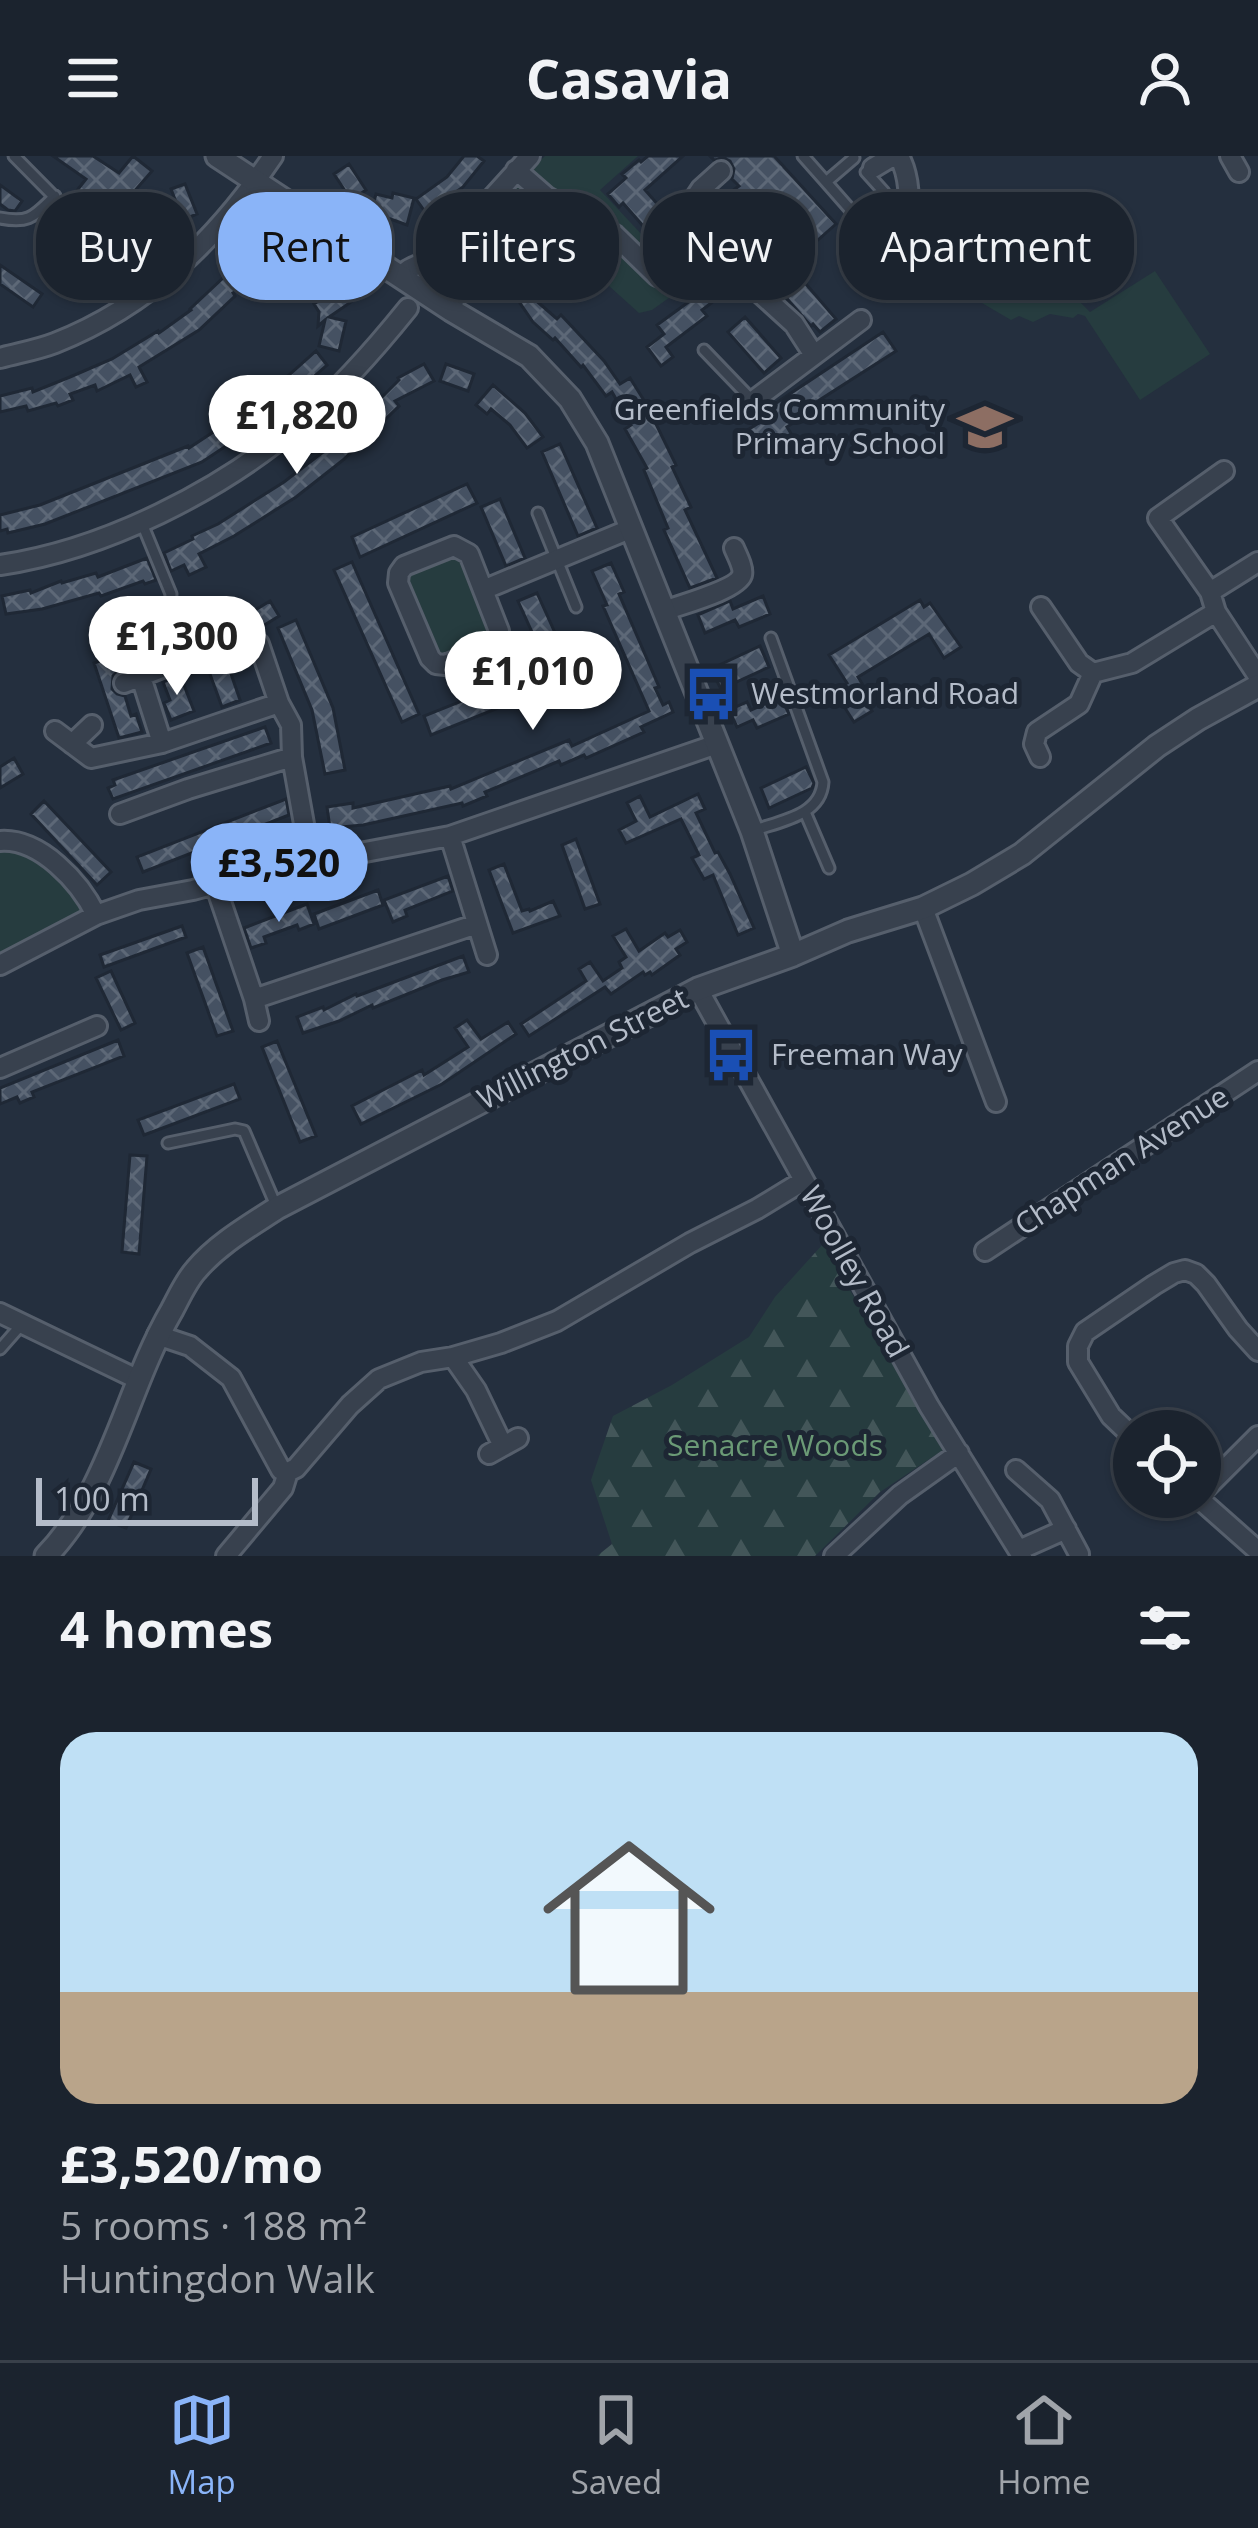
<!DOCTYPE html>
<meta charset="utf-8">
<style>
body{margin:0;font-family:"Open Sans",sans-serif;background:#242b36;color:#f1f3f6;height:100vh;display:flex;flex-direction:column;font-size:45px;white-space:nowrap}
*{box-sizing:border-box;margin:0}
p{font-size:39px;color:#a0a4aa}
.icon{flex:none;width:66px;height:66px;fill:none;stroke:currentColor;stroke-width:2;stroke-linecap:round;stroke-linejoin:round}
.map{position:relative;height:1400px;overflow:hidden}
.sheet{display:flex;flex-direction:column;background:#1b232e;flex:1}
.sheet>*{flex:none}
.top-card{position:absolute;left:36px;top:36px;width:1188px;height:108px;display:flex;gap:24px}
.controls{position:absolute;left:1113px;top:1254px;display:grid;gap:24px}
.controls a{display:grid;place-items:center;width:108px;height:108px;border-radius:50%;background:#1b232e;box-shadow:0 3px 9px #0004,0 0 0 3px #39404a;font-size:60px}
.scale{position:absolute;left:36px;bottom:30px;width:222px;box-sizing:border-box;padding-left:12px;border:6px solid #b4bcc9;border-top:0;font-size:33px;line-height:42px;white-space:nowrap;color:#b4bcc9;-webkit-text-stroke:9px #1d2633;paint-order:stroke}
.price{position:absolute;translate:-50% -102px;padding:0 27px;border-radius:42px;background:#fff;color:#222;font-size:39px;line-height:78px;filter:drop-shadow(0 3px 6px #0008)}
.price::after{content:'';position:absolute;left:50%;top:72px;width:36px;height:27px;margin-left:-18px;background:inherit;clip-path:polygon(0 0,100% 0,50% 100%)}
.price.active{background:#8ab4f8;color:#111}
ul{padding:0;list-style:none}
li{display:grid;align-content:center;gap:24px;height:636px;padding:0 60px}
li+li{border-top:3px solid #39404a}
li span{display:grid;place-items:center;height:372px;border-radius:36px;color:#555}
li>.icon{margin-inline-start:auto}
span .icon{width:216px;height:216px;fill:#fffc;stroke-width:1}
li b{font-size:51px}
h2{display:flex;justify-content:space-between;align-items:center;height:144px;padding:0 60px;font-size:51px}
.chip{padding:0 42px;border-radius:48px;background:#1b232e;box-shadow:0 3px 9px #0004,0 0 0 3px #39404a;font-size:42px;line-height:108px}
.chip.active{background:#8ab4f8;color:#111}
header{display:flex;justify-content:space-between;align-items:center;height:156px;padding:0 60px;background:#1b232e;font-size:54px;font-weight:700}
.dock{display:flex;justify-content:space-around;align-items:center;height:168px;border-top:3px solid #39404a;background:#1b232e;font-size:33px;color:#a0a4aa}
.dock a{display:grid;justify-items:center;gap:6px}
.dock .active{color:#8ab4f8}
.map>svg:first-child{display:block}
</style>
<header><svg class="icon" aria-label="menu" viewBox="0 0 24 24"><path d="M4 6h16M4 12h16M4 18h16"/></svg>Casavia<svg class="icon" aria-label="person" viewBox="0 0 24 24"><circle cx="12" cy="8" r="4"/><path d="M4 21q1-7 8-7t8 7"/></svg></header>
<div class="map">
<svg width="1258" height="1400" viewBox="0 0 1258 1400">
<defs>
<pattern id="forest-firs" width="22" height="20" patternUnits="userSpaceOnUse" patternTransform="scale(3)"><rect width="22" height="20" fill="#263c3f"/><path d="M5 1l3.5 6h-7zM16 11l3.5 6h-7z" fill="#435659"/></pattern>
<pattern id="building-cross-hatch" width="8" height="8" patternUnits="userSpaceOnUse" patternTransform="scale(3)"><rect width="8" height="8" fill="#455162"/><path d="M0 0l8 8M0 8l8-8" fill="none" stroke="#5d6877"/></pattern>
</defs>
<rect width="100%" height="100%" fill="#242f3e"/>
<path fill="#263c3f" d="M545,0h93l-38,34 61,65 12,-1 17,20 -3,11 -35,25 -13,3 -133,-120z
M965,82l70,42h6l11,9 25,-2 2,14 11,11 65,-41 55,83 -70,46 -55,-84 -7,-2 -5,4 -23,-4 -17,8 -14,-6 -8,4 -70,-41z
M453,397l11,3 5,22 24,54 -5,9 -45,17 -4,-2 -33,-74 1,-9z
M0,685l28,4 68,70 -96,50z"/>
<path fill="url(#forest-firs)" d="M823,1088l120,206 -63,42 -65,64h-218l15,-12 -21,-64 22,-64 59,-31 77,-48 26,-40z"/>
<path fill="url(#building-cross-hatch)" stroke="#1f2835" stroke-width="3" d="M53,0h40l26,17 14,-17 19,15 -28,32 9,-1 -17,22 -41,-31 11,-14z
M464,0h13l7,5 -21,26 -37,26 -10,-14 31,-22z
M648,0h35l-38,34 43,49 5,3 7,-5 5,8 3,11 -12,8 -4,1 -17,-23 -10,9 -42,-48 -4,4 -11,-13 18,-16 -4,-4 17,-14 2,2z
M710,0h64l62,68 -34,30 -33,-36 -19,16 35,42 8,-7 43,50 -16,13 -7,-8 -2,2 -35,-40 -2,1 -16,-14 -14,-6 -9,-11v-10l-9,-23 -14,-17 27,-20 -7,-7 2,-10 -4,-8 -6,-3 -10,2z
M349,8l17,26 -15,10 -17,-26z
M185,28l12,30 -14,6 -12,-31z
M0,29l22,16 -7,10 -7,-1 -8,-6z
M393,37l21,5 -7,27 -36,-13 5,-18 16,4z
M527,55l1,43 -17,1 26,40 -4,3 24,21 4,-4 43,46 16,23 10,-6 20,32 4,-2 6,11 -5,3 21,43 -4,2 19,40 -6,3 32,68 -27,10 -26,-58 4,-2 -24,-58 3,-2 -22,-39 6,-4 -19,-33 -6,4 -23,-31 -2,2 -26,-29 -2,2 -20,-18 -24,-35 -3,2 -11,-16 7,-5 -1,-38h12z
M175,68l6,14 -19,13 -9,-14z
M271,100l31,4 -1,3 6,1 -3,20 -22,-3v-5l-13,-2z
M248,102l12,18 -27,17 2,3 -36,34 -60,37 8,15 -11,5 -6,-12 -33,16 -2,-6 -25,9 3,6 -15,6 -2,-3 -28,8 -2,-5 -26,6v-16l32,-8 1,4 37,-15 42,-18 46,-28 1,2 32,-23 -1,-1 34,-32 -2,-2z
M0,109l42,29 -9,13 -33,-23z
M322,115l13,17 3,-3 13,17 -22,15 17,4 -7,30 -20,-5 6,-26 -7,6 1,-14 -5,-8 3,-2 -13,-18z
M712,133l7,8 -17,13 5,6 -41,31 7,10 -12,9 -14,-19 17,-13 -7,-9 48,-35z
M745,161l36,41 -17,15 -36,-41z
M883,176l13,19 -103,66 3,4 -9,6 8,13 -23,15 -8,-13 -8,5 -10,-16 19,-12 -4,-6z
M316,195l11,14 -35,31 3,4 -93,62 -157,62 -37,9 -1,-4 -7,2v-16l40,-10 148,-59 1,2 41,-27 -3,-5 12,-8 3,4 29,-21z
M424,208l10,17 -39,20 4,5 -56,54 -47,37 -62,39 -35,18 7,13 -17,8 -5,-10 -13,6 -7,-18 29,-14 -1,-3 26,-12 66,-42 56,-43 59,-59 -1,-2z
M446,208l28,10 -6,17 -28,-10z
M493,229l32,28 18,24 -16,11 -17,-23 -19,-16 -4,5 -11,-9z
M560,288l37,84 -19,8 -36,-84z
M467,328l10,19 -117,54 -8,-20z
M500,343l25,59 -19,8 -25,-59z
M147,402l9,22 -11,4 -2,-3 -42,15 -2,-3 -57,16 -36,5 -4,-18 28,-6 1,3 30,-12 1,2 34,-10 2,4z
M352,406l67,152 -17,8 -68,-152z
M611,407l13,29 -5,2 40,93 -4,1 8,17 6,-3 4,10 -32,15 3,5 -58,26 -2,-3 -23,10 -2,-4 -74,31 2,4 -24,10 -1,-3 -99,22 -33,3 -3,-21 26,-4v5l97,-22 1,3 118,-49 3,6 77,-35 -46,-105 4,-1 -15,-34z
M537,437l28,62 -19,8 -28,-62z
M763,440l7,18 -31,13 -4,-7 -30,13 -7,-18 32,-14 3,8z
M920,444l4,7 6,-4 31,44 -17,11 -15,-24 -71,43 11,18 -5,4 8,12 -18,11 -20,-31 13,-8 -18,-28z
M270,445l9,15 -56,35 17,49 -18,7 -23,-63z
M150,460l14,37 -45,17 -6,6 -1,13 5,5 8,2 6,20 5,-2 6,18 -23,6 -25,-75 15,-5 -7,-18 36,-15 -1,-3z
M296,464l37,88 12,62 -20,4 -13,-64 -34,-82z
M760,490l9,21 -48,22 -10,-20z
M542,513l8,18 -119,48 -7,-19z
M180,519l14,36 -23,9 -7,-17 6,-3 -7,-18z
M781,541l8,17 -32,14 -4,-8 -16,7 -8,-17 18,-8 4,8z
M265,571l6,16 -158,56 -5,-11 7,-3 -2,-5z
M14,602l9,16 -23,14v-21z
M806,611l8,16 -2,5 -43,20 -8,-20z
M698,638l7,15 -9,4 19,40 3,-1 12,22 24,54 -16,7 -25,-60 -9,4 -12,-21 7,-3 -18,-36 -55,24 -7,-13 17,-9 -9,-18 13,-7 10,21z
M286,643l3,16 -146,57 -6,-15z
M44,645l67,71 -14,13 -66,-71z
M576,683l24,65 -15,5 -23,-64z
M504,708l18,47 7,-2 1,2 23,-10 7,15 -47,17 -24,-63z
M448,720l5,15 -48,19 2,6 -14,6 -9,-22z
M378,734l5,15 -64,24 -5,-15z
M307,748l7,20 -15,6 -2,-5 -33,12 2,6 -15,5 -7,-20z
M182,770l4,11 -82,30 -4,-12z
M626,773l13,22 26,-18 3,4 12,-7 7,12 -11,7 4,6 -28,20 -2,-3 -5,3 -2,-3 -32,22 -6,-7 -76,49 -8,-12 65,-43 -7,-12 11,-7 13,19 19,-13 -3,-6 7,-5 -13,-21z
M203,791l30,84 -16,5 -30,-83z
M463,800l6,16 -27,8 -69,28 -1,-3 -33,16 -36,12 -6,-16 26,-10 1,3 32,-16 1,2z
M111,815l24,52 -14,7 -25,-52z
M467,864l14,19 27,-17 8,12 -74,50 -81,40 -9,-18 70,-36 2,5 44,-28 -13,-19z
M118,884l6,16 -92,36 2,5 -14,6 -3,-6 -17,7v-16z
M277,885l39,95 -16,6 -38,-95z
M234,928l6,15 -96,36 -6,-15z
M130,999l17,1 -8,98 -17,-2z
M134,1306l17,7 -25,59 -18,-7z"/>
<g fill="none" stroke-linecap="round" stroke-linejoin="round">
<defs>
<path id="service" d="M14,0l85,86 39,59
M803,0l23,26
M854,2l-28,24 29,33
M866,16l18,20
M0,62c30,6 34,-2 55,-22
M704,194l49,51
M538,357l38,94
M141,365l30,73 -1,13
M805,656l24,56
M752,675c28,-10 69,-15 71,-49l-52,-144
M168,987l67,-14 9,2 33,77
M0,1193l22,-25"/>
<path id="minor" d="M1230,0l9,16
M873,12l20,-12
M516,14l31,27 68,38 42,41 17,6 46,-8 30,10 44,40 20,31
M856,93l51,-43
M878,99c8,-9 21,-20 26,-31 8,-21 5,-49 -5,-68
M441,111l41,-58 48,-53
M720,118c8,-35 -9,-43 -29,-70l10,-15 20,-18
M400,121c27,-30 67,-3 51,33
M0,202c18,-5 37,-8 55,-15 94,-37 162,-104 218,-187
M753,245l108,-81
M1224,315l-66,47 52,74 6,20 42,64
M454,390l15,8 30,77 -1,9 -5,6 -48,19 -9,-1 -6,-6 -32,-75 1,-10 5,-7z
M0,409c104,-15 221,-74 300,-142 40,-34 75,-74 108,-115
M483,434l147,-61
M1210,436l48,-30
M1041,451l38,56 14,10
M664,455c15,-6 73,-21 78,-36 2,-7 -5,-20 -8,-27
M259,488l20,59 12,22 1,32 19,106
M141,521l21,66
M124,527l58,-23 -10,-23
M55,575l36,27 71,-15 117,-40
M72,588l20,-19
M1040,601l-6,-13 3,-12 42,-28 14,-31 39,-10 84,-51
M120,658l68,-25 104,-32
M450,680l37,119
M0,685c40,-3 80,41 96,74
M215,728l39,115 5,22
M923,752l73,194
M0,809l96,-50 43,-15 54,-10 66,-18 191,-36 267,-92
M698,833l231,417 93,150
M254,843l223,-75
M0,912l97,-42
M985,1095l273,-180
M0,1157l137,66
M157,1179l33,11 41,32 50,92 7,2
M453,1201l23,33 27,56
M1134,1282l-23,-22 -33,-54v-16l7,-14 69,-47 20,-12 11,-3 11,4 10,10 32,45 20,22
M489,1298l29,-16
M1016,1314l34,30 29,54
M288,1316l8,-4 54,-63 29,-26 42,-17 32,-5 48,-14 56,-22 133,-78 67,-34 46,-28
M1200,1338l58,-58
M1197,1341l61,54
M1019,1394l47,-21
M226,1400l57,-68 5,-16
M834,1400l66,-61 59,-42"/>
<path id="tertiary" d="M217,0l234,154 78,46 41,43 27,44 155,388 41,124
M46,1400c65,-67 80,-167 126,-246 7,-13 14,-29 24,-40 22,-26 52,-43 81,-62l421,-219 95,-34 55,-24 75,-23 49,-24 50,-30 135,-108 41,-27 60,-33"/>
</defs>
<use href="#service" stroke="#565f6c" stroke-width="15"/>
<use href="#minor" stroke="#565f6c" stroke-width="24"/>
<use href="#tertiary" stroke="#565f6c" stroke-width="27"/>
<use href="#service" stroke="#38414e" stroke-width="9"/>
<use href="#minor" stroke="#38414e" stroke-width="18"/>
<use href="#tertiary" stroke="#38414e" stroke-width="21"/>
</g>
<defs>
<symbol id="school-bare" viewBox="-9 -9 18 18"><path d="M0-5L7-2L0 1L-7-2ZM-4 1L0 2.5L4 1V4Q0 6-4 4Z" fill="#8d6e63" stroke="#1d2633" stroke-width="2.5" paint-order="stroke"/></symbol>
<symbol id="bus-bare" viewBox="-9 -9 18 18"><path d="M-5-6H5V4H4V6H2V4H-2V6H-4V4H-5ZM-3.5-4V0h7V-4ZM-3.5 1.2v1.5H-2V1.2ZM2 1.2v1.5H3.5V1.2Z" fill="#1a4fb4" stroke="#1d2633" stroke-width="2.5" paint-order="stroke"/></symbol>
</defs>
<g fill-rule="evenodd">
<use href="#school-bare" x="947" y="233" width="76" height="76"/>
<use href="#bus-bare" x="673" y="500" width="76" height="76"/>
<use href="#bus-bare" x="693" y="861" width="76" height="76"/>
</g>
<g text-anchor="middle" stroke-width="10" stroke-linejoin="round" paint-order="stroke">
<g font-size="30" fill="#b4bcc9" stroke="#1d2633" text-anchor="start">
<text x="945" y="264" text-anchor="end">Greenfields Community<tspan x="945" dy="34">Primary School</tspan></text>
<text x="751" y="548">Westmorland Road</text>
<text x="771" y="909">Freeman Way</text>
</g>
<g font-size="30" fill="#b4bcc9" stroke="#1d2633">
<text transform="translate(583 893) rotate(-27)" y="10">Willington Street</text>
<text transform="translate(1122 1005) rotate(-33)" y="10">Chapman Avenue</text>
<text transform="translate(854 1116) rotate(61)" y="10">Woolley Road</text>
</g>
<g font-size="30" fill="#6b9a76" stroke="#1d2633">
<text x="775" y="1300">Senacre Woods</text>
</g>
</g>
</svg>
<div class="controls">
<a><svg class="icon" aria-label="locate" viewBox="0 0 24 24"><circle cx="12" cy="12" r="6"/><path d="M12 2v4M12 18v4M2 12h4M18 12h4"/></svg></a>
</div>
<div class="scale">100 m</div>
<b class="price" style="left:297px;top:321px">£1,820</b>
<b class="price" style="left:177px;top:542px">£1,300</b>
<b class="price" style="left:533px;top:577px">£1,010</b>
<b class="price active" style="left:279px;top:769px">£3,520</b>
<div class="top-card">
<a class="chip">Buy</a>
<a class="chip active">Rent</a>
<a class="chip">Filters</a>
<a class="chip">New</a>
<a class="chip">Apartment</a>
</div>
</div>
<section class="sheet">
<h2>4 homes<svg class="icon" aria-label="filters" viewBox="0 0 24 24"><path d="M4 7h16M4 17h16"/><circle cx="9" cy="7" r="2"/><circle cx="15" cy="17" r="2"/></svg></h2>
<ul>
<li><span style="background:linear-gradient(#bfe0f5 70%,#b9a48a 0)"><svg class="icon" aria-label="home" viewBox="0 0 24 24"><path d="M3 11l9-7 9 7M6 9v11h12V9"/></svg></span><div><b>£3,520/mo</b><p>5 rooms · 188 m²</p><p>Huntingdon Walk</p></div></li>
</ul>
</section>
<nav class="dock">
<a class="active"><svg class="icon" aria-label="map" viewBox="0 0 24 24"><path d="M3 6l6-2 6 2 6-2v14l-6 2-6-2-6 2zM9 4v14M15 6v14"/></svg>Map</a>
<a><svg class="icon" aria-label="saved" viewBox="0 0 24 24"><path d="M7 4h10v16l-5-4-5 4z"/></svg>Saved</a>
<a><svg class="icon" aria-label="home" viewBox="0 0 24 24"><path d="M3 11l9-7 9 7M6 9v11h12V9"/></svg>Home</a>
</nav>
